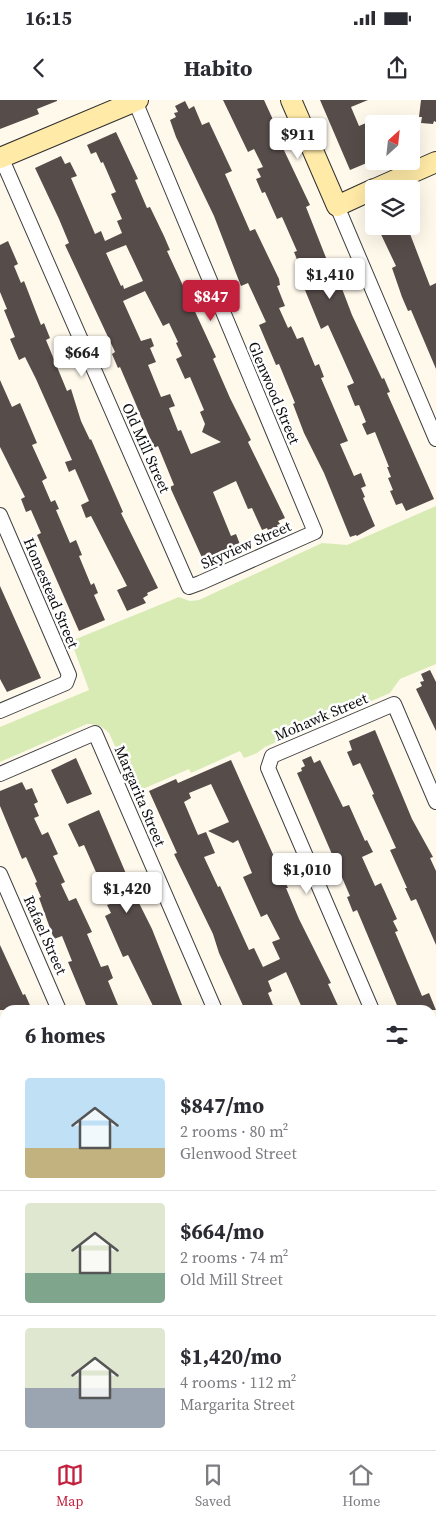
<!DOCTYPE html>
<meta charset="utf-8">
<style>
body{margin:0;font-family:"Source Serif 4",serif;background:#f7f7f7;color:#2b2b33;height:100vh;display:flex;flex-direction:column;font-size:19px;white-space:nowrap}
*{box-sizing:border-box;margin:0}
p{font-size:16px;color:#7c7c81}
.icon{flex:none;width:28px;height:28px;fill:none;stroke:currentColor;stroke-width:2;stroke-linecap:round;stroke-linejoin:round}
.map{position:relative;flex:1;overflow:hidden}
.panel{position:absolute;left:0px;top:905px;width:436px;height:445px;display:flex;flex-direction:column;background:#fff;border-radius:15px 15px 0 0;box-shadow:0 5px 20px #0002}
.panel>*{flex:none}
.needle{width:32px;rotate:27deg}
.fabs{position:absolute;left:365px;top:15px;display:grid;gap:10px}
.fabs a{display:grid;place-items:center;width:55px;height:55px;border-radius:5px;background:#fff;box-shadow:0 5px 20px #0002;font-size:25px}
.price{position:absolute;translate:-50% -42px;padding:0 11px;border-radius:5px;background:#fff;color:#222;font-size:16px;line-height:32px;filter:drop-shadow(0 1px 2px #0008)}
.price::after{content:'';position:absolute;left:50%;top:30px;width:15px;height:11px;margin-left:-8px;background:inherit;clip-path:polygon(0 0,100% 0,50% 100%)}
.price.selected{background:#c2203d;color:#fff}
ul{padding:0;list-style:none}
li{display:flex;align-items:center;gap:15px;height:125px;padding:0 25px}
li+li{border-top:1px solid #e1e1e2}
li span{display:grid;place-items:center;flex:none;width:140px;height:100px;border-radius:5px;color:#555}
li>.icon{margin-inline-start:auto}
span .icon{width:60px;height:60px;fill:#fffc;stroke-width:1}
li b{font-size:21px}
h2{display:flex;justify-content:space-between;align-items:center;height:60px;padding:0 25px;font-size:21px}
.status{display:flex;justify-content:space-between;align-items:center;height:35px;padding:0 25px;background:#fff;direction:ltr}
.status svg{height:14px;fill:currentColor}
header{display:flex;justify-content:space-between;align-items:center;height:65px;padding:0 25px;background:#fff;font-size:22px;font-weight:700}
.tabs{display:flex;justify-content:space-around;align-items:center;height:70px;border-top:1px solid #e1e1e2;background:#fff;font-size:14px;color:#7c7c81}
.tabs a{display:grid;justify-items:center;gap:2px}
.tabs .selected{color:#c2203d}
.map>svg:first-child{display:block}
</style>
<div class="status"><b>16:15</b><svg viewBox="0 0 49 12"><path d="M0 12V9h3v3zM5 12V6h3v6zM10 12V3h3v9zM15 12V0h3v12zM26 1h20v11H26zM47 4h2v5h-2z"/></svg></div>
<header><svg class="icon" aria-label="back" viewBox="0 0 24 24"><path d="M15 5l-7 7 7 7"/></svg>Habito<svg class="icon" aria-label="share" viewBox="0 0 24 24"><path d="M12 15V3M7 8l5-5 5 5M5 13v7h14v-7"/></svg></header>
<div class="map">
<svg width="436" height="1350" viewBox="0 0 436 1350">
<rect width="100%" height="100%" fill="#fff9ec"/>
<path fill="#d8ebb5" d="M436,406v158l-36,15 -10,14 -125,54 -8,6 -13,5 -4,-7 -49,22 -2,-4 -53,23 -27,-59c-7,-7 -12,-9 -22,-9l-87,38v-35l89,-37 -18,-49 108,-44 11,4 9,-1 123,-57 25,2z"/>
<path fill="#564c49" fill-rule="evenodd" d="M0,0h57v1l-20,8 2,5 -39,15z
M223,0h41l11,24 -3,1 38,80 -4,2 26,66 6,-2 6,14 -3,1 11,29 30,64 2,-1 6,14 -3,1 47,106 -28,12 -4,-8 -6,2 -6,-14 3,-1 -5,-12 3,-1 -4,-10h2l-14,-35 -8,3 -5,-11 4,-2 -7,-17 -4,1 -8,-20 7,-3 -12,-27 -14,-31 -7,4 -21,-51 4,-1 -10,-25 3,-1 -15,-34 -5,2 -12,-27 -3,1 -6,-14 5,-2 -4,-8 6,-2 -9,-18 -6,3z
M320,0h48l-17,7 8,19 7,-3 8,19v18l-24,10z
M421,0h15v22l-2,-1 -1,3 -12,-1 1,-6h-3z
M185,1l4,8 5,-3 8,19 7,-3 23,49 -7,3 25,57 5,-2 24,50 1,6 -3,1 8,20 -6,2 9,20 3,-2 6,13 6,-2 12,29 4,-2 5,13 -3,1 27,63 -8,3 14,32 7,-3 5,13 -5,2 4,9 -2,1 12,28 -18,10 -1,-1 -6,2 -26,-64 -20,-40 -11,-29 2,-1 -16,-39 -3,1 -17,-40 7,-3 -18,-39 -7,3 -27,-70 -38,-79 -6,-17 6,-3 -2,-4 4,-1 -3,-6z
M116,32l22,47 -3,1 12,28 3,-1 14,29 6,14 -3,1 49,106 -3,2 17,39 21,42 -3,2 37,76 -7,3 2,3 -3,1 3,7 -10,3 -3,-7 -5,2 -10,-22 -4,1 -12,-28 -23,11 18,44 5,-2 5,13 -37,15 -34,-75 4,-2 -16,-39 -4,2 -19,-46 -15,-35 -2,1 -6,-14 3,-2 -50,-107 4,-2 -10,-24 -24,-51 26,-12 4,8 5,-2 7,14 -6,2 24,56 6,-3 4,10 17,-8 -5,-12 5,-2 -11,-25 5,-2 -13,-30 -2,1 -5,-11 -5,2 -4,-9zM126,145l17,36 -19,8 -1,-4 -2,1 -15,-33zM145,191l18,35 6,-3 9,19 -2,1 6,13 -6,3 9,20 5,-2 14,33 -4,2 5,12 -3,8 19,10 -30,12 -10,-24 -3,1 -9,-23 6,-2 -5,-12 -9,3 -13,-32 8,-3 -6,-14 4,-2 -3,-8 -10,3 -18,-40z
M377,126h30l23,60 6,-3v86l-25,-59 -3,1 -6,-14 -10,-29 4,-2z
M8,141l10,23 -4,2 7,17 3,-2 17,44 3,-2 6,15 -4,2 21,51 4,-2 10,32 9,19 1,-1 32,73 -2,1 37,75 -11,5 1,2 -5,3 3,5 -19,8 -10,-21 10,-4 -36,-70 -5,2 -5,-13 8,-4 -14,-32 -6,3 -4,-10 7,-2 -36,-81 -11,-22 -6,3 -9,-21 5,-2 -11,-27 3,-1 -7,-17v-47z
M0,280l12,27 8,-4 17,40 -5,2 15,33 -5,3 9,21 4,-2 4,9 -3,1 14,33 6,-3 6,15 -3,1 12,29 3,-2 4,10 -4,2 11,25 -26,11 -42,-96 4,-2 -10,-23 -5,2 -5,-13 4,-2 -25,-50z
M0,486l41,92 -34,14 -7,-13z
M430,570l6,12v49l-20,-42 6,-3 -2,-4 4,-1 -3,-7z
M375,630l37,89 21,38 -3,1 6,13v74l-20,-46 -5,2 -6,-13h2l-17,-38 6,-2 -24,-53 2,-1 -14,-31 -7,3 -6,-14 5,-2 -3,-9z
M311,656l3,7 6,-3 23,47 6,-2 16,36 2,-1 6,12 -11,5 13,29 6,-3 16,36 -4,2 5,10 -3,1 27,64 7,-3 7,17h-37l-42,-100 -4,2 -6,-15 3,-1 -53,-123 5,-2 -1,-3 4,-2 -3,-6z
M76,658l16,36 -25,10 -16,-34z
M231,660l57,128h-2l13,31 32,64 -3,1 12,26h-37l-17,-38 -18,9 4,10 -4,2 7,17h-30l-26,-57 -6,-19 -39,-80 3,-1 -28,-62 27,-12 2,4zM211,684l18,38 -21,9 25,12 5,-3 14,33 -9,4 18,40 6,-3 13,25 -8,3 8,17 -17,8 -9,-19 -5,2 -29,-64 -2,1 -14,-30 11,-4 -9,-21 -8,3 -14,-33 7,-4 -2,-5z
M22,682l4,8 6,-2 6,14 -4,2 5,12 -5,2 8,17 6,-3 10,22 -5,2 12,26 -4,2 8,17 7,-3 16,34 -5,2 14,33 7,-2 5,13 -5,3 12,29h-32l-20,-48 4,-1 -10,-25 -8,3 -15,-41 2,-1 -6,-14 2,-1 -11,-25 -4,2 -22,-53v-15z
M99,710l28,66 -3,1 7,18 3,-2 18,36 32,81h-29l-27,-55 -5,2 -18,-41 6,-3 -4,-8 3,-1 -26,-59 -5,2 -11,-23z
M0,845l23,50 2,-1 7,16h-32z"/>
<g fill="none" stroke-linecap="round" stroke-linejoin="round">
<defs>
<path id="street" d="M1,57l188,430 11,-4 115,-51 -180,-431
M337,106l99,233
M0,415l69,160 -3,8 -66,28
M0,674l95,-41 120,277
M0,774l59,136
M372,910l-104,-242 4,-12 122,-52 42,98
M431,1047l5,12
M0,1136l5,12
M431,1231l5,-2
M0,1257l5,-2
M431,1286l5,11
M297,1345l3,5
M142,1350l12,-5
M431,1350l5,-2"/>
<path id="secondary" d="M291,0l46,106 37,-17
M0,58l138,-58
M375,89l61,-27
M0,1070l5,-2
M431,1070l5,-2"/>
</defs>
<use href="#street" stroke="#404040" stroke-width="16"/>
<use href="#secondary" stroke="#2f2f2f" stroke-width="22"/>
<use href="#street" stroke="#fff" stroke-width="14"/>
<use href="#secondary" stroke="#ffeaa7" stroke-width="20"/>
</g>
<g text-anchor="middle" stroke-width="5" stroke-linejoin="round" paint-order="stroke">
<g font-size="15" fill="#0d0d0d" stroke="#fff">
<text transform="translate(274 293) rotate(67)" y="5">Glenwood Street</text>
<text transform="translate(146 348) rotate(66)" y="5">Old Mill Street</text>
<text transform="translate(246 445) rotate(-24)" y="5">Skyview Street</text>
<text transform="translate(51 493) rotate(67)" y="5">Homestead Street</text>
<text transform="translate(321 617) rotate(-23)" y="5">Mohawk Street</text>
<text transform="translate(140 696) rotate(67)" y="5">Margarita Street</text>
<text transform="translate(45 835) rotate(66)" y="5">Rafael Street</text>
</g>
</g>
</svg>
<div class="fabs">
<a><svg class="needle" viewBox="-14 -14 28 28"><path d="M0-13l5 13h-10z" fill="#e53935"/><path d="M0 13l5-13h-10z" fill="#7c7c81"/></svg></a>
<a><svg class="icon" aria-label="layers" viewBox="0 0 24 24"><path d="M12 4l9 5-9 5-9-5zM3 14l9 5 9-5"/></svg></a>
</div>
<b class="price" style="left:298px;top:60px">$911</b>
<b class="price" style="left:330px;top:200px">$1,410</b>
<b class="price selected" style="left:211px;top:222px">$847</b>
<b class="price" style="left:82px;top:278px">$664</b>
<b class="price" style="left:307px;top:795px">$1,010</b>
<b class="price" style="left:127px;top:814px">$1,420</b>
<section class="panel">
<h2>6 homes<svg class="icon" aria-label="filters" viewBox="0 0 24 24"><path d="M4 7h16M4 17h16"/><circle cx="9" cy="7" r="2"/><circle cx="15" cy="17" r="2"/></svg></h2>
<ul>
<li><span style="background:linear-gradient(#bfe0f5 70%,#c2b280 0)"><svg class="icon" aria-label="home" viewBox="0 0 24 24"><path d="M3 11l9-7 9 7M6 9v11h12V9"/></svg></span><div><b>$847/mo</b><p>2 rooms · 80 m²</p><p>Glenwood Street</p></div></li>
<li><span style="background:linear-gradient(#dfe7d0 70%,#7fa58c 0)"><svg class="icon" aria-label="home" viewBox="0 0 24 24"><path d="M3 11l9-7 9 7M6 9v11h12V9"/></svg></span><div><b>$664/mo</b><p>2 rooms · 74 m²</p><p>Old Mill Street</p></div></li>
<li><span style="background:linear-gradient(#dfe7d0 60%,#9aa5b1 0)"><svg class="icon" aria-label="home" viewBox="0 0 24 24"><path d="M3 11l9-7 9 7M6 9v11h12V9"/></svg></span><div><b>$1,420/mo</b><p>4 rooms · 112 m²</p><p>Margarita Street</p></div></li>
</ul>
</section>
</div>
<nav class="tabs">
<a class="selected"><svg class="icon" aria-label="map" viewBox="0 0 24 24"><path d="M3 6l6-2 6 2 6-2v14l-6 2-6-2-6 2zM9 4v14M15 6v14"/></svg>Map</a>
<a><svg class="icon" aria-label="saved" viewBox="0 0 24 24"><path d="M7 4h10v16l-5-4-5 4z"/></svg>Saved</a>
<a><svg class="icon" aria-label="home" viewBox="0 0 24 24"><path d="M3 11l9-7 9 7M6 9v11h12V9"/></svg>Home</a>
</nav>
